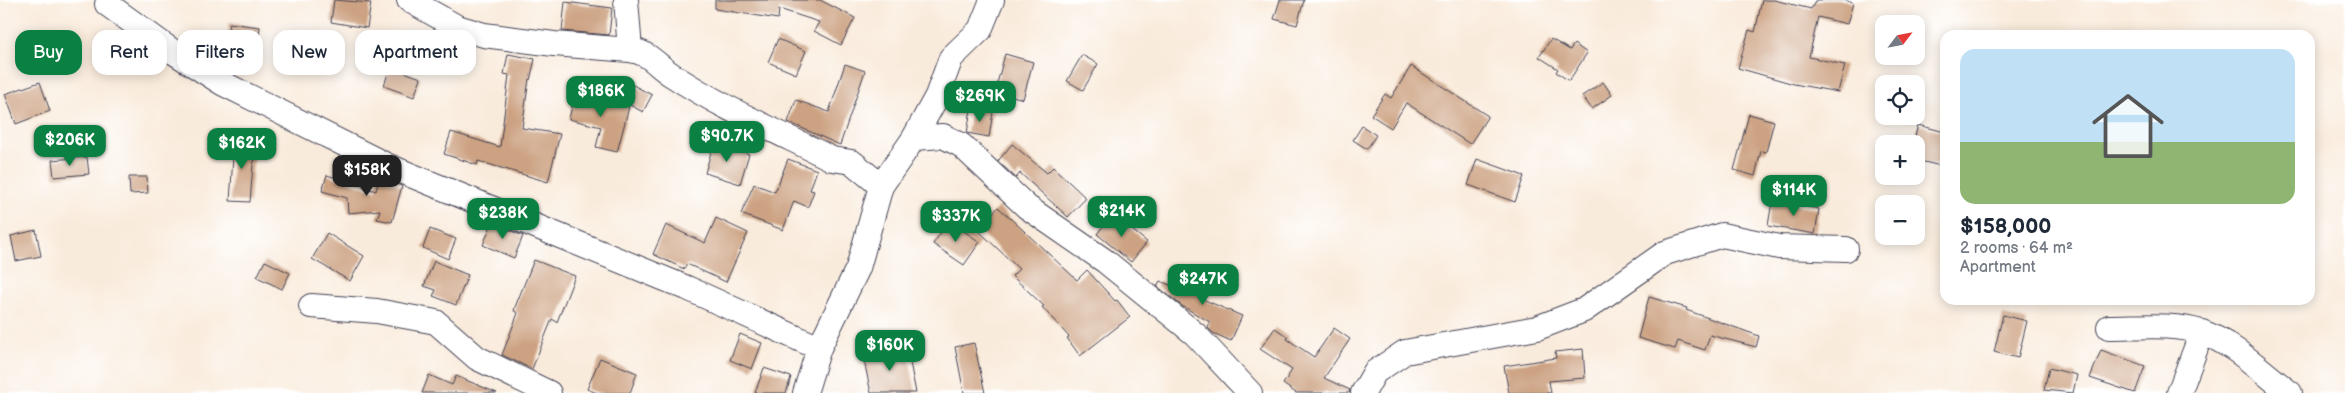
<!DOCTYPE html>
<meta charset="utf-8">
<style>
body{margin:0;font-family:"Balsamiq Sans",sans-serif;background:#f2f2f3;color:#1f2937;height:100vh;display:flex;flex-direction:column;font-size:19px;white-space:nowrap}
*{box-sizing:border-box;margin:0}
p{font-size:16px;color:#747a83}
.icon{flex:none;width:28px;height:28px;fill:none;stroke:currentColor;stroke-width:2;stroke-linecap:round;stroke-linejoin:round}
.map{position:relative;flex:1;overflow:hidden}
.drawer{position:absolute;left:1940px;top:30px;width:375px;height:275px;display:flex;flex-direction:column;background:#fff;border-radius:15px;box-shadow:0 2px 12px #0003}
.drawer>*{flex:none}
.banner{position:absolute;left:15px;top:30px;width:475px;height:45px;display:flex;gap:10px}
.needle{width:32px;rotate:58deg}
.tools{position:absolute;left:1875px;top:15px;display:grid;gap:10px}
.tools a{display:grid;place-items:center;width:50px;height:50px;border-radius:10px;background:#fff;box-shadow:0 2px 12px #0003;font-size:25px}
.price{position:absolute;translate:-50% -42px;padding:0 11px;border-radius:10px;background:#0b8043;color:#fff;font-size:16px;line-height:32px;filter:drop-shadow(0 1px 2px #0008)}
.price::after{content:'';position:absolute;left:50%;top:30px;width:15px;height:11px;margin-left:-8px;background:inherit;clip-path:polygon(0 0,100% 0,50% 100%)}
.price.on{background:#222;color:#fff}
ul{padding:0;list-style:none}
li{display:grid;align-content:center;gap:10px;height:265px;padding:0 20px}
li span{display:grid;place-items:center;height:155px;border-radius:15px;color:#555}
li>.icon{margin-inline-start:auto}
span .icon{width:90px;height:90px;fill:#fffc;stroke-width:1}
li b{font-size:21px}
.tag{padding:0 18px;border-radius:15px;background:#fff;box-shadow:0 2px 12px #0003;font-size:18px;line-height:45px}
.tag.on{background:#0b8043;color:#fff}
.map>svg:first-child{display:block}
</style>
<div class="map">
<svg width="2345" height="393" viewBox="0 0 2345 393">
<rect width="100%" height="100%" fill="#fff"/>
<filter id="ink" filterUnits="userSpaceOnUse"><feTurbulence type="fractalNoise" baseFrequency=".02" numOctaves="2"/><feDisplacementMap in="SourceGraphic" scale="10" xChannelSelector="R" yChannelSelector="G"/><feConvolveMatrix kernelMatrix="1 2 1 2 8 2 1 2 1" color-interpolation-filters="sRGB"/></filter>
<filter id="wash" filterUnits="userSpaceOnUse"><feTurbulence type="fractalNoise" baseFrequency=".0096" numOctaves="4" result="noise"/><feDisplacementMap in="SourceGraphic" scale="20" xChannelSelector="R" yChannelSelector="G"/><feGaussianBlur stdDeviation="1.12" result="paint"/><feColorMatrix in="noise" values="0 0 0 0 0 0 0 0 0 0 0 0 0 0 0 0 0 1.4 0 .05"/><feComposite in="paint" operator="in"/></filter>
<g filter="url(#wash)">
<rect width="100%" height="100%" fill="#f9ebdb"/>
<g id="blocks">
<path fill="#cca282" d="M334,0l37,3 -4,25 -36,-6z
M715,0h105l35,18 -14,27 -27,-14 5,-9 -40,-13 -1,10 -63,-10z
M1280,0h24l-7,25 -23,-6z
M1762,0h12l37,9 5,-9h28l9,3 -6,21 -29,-7 -9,40 36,8 -7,27 -44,-8 -56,-16 11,-38 6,2z
M565,2l47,6 -3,27 -47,-4z
M229,23l31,4 -3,28 -31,-3z
M778,39l28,12 -10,23 -28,-12z
M1551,39l19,11 4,-6 13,9 -18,28 -13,-9 2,-3 -19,-12z
M508,54l27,5 -5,21 -1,-1 -7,49 38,6 -12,48 -70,-21 -1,4 -33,-11 7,-22 49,15 9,-72 -5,-1z
M1005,54l28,8 -10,37 -28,-8z
M1082,55l16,9 -15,26 -16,-9z
M845,64l20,7 -25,74 -52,-23 8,-22 33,12z
M1411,66l77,50 -18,28 -64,-41 -15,25 -20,-13 14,-21 6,4z
M390,67l31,11 -7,19 -30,-11z
M40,82l10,29 -34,13 -11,-30z
M1603,82l9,13 -20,14 -10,-13z
M631,84l21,11 -9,17 -21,-11z
M576,89l16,4 -2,5 39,9 -12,45 -21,-5 5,-20 -32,-8z
M971,109l22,3 -4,25 -22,-4z
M1749,114l25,7 -8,31 -5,-1 -6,25 -21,-6z
M1918,125l27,7v35l-29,-7v-16h-3z
M1362,126l14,9 -9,14 -14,-9z
M232,139l27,8 -6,18 -3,37 -20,-1 3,-44 -6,-1z
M714,142l35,12 -9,30 -35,-11z
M1012,144l35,29 6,-6 33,31 -18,19 -48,-44 -4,5 -18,-17z
M87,157l2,17 -35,3 -2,-17z
M788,159l29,11 -7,20 4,1 -6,16 -14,-6 -11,29 -42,-16 13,-30 21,8z
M1477,159l47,17 -9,26 -47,-17z
M327,175l49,16 3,-13 23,8 -10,36 -15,-3 3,-9 -32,3 -1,-15 -25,-7z
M129,177h18l1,16 -18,1z
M1772,201l47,8 -4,25 -47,-8z
M998,207l79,73 10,-10 28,31 2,-1 13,17 -50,39 -13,-18 2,-1 -27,-30 2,-1 -32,-30 7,-7 -41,-39z
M1112,214l35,28 -16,20 -34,-28z
M716,218l32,15 -22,49 -39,-18 -3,5 -31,-15 13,-29 39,18z
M949,221l31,21 -16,23 -31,-21z
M492,223l31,13 -9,22 -31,-13z
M430,229l26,10 -8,20 -25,-11z
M36,230l5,26 -25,5 -5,-25z
M327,233l37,23 -14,25 -38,-22z
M534,260l41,16 -18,46 -5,-3 -20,50 -30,-14 16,-42 -4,-2 1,-4z
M265,261l25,12 -8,16 -25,-12z
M434,261l34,14 -12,30 -23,-9 3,-6 -12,-4z
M1183,273l24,14 -7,11 42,18 -11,25 -18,-8 -5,-5 2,-6 -28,-16 -25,-20 3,-5 15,6z
M1649,297l38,11 -1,2 73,26 -3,11 -46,-12 -5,15 -27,-9 -3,8 -37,-11z
M2003,315l24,6 -9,37 -24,-6z
M1275,328l13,9 -1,2 27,18 20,-29 16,11 -26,39 26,12 -1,3h-53l-13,-9 9,-14 -32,-21z
M740,334l22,9 -10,26 -22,-9z
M974,343l11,50h-21l-9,-46z
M907,347l9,46h-45l-8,-37z
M1583,349l2,29 -36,3 2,12h-42l-5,-27 52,-8 -1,-6z
M2101,350l44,16 -10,27 -45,-15z
M600,358l37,15 -7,20h-33l-10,-4z
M764,368l27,9 -5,16h-31z
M2049,368l28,7 -4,18 -29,-3z
M429,375l23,10 4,-9 41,17h-75z"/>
</g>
</g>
<g filter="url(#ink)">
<use href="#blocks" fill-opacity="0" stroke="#424053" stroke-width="1"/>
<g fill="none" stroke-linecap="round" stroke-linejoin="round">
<defs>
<path id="street" d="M409,0l48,27 27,8 70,9 76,6
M626,0l4,50c19,2 26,15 42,25 50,33 106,57 160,84l20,3 29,24
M107,4l68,49 47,30 164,82 301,123 132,60
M914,138l29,-2 18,9 66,62 78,54 90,73 55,59
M311,306l66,5 59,11 41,36 72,35
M2109,327c30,0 64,-4 92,5 33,11 62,41 89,61
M805,393l14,-45 39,-80 23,-82 33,-48 23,-42 14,-38 29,-28 12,-30
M1363,393l12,-21 30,-20 132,-24 47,-18 81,-57 57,-18 57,12 67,2
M2179,393l23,-61"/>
</defs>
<use href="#street" stroke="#424053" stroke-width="26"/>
<use href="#street" stroke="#fff" stroke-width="24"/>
</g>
</g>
</svg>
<div class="tools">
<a><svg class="needle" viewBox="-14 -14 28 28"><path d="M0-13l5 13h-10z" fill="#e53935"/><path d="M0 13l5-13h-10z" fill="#747a83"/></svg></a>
<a><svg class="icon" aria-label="locate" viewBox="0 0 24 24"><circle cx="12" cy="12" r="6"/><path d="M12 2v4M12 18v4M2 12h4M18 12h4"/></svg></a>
<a>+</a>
<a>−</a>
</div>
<b class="price" style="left:601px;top:118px">$186K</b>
<b class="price" style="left:980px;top:123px">$269K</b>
<b class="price" style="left:727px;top:163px">$90.7K</b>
<b class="price" style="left:70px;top:167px">$206K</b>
<b class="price" style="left:242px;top:170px">$162K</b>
<b class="price on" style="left:367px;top:197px">$158K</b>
<b class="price" style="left:1794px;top:217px">$114K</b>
<b class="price" style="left:1122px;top:238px">$214K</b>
<b class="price" style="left:503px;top:240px">$238K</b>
<b class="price" style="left:956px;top:243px">$337K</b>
<b class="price" style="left:1203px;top:306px">$247K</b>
<b class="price" style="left:890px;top:372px">$160K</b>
<div class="banner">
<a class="tag on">Buy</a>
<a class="tag">Rent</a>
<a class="tag">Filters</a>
<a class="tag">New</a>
<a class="tag">Apartment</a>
</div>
<section class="drawer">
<ul>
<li><span style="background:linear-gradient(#bfe0f5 60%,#8fb573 0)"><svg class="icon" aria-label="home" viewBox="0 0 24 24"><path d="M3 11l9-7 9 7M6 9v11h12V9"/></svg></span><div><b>$158,000</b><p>2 rooms · 64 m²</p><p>Apartment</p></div></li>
</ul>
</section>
</div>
